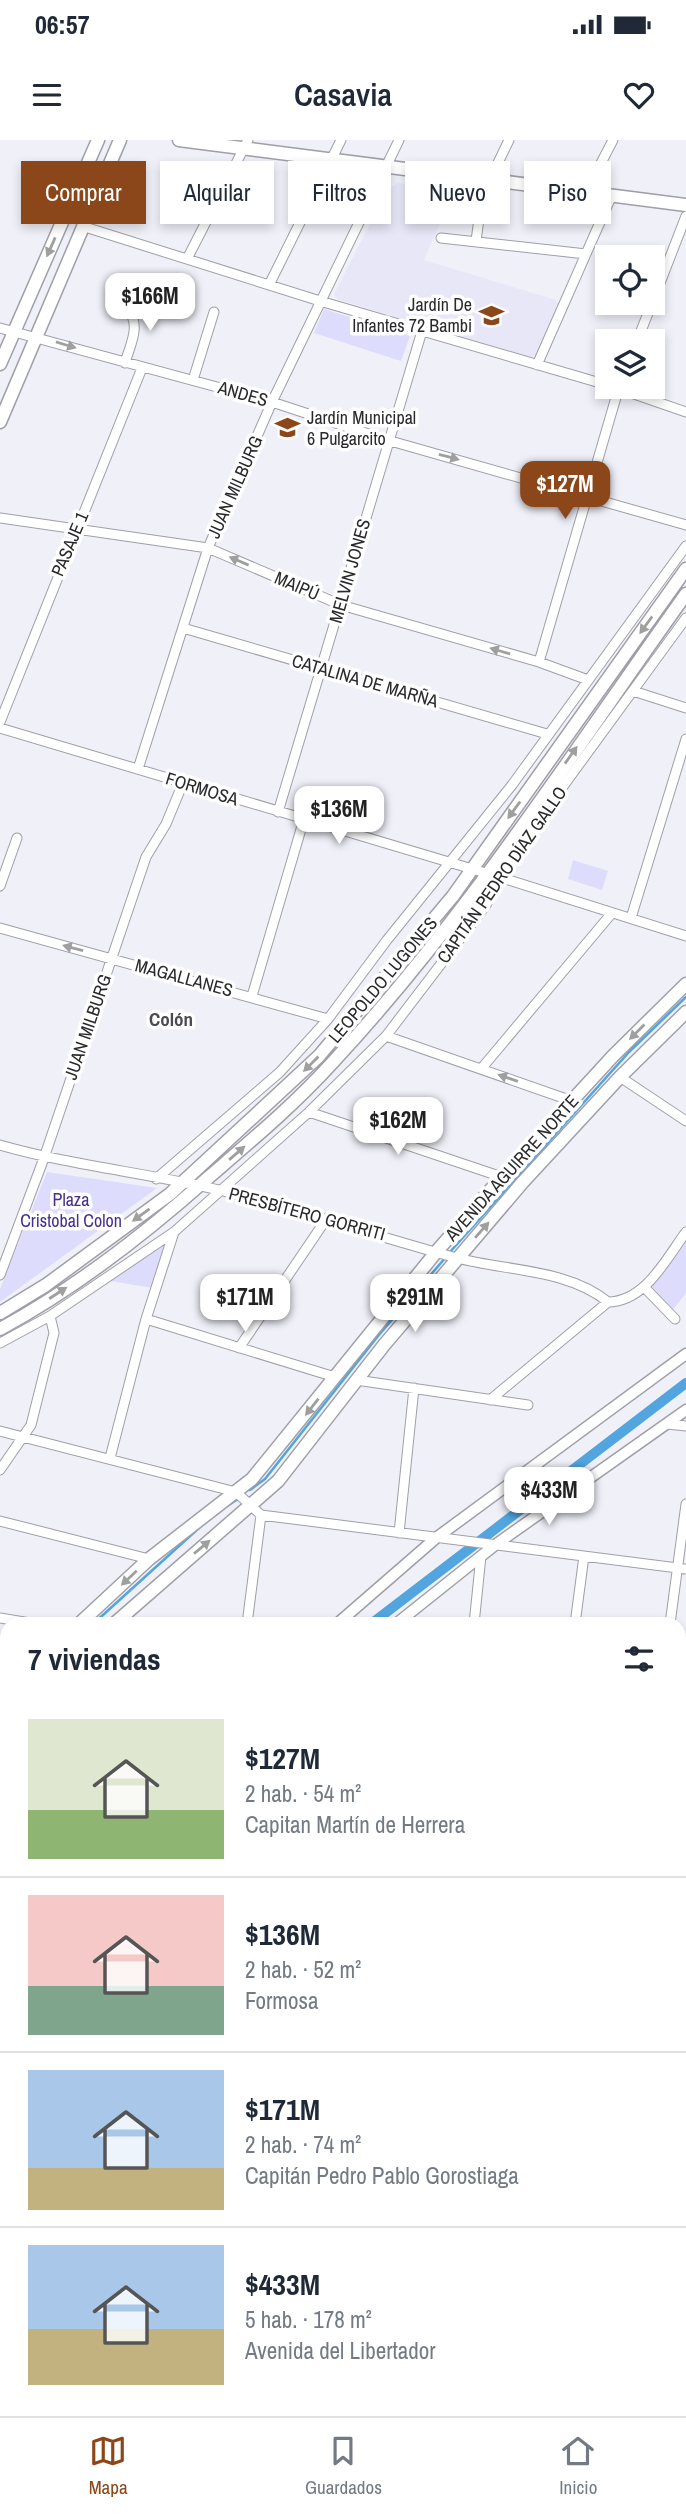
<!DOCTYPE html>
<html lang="es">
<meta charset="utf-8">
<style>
body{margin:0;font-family:"Archivo Narrow",sans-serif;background:#f6f6f7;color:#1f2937;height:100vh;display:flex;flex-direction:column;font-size:26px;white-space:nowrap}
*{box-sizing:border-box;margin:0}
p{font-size:23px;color:#747a83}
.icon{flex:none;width:38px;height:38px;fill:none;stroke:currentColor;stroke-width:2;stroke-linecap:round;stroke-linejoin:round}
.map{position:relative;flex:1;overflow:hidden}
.sheet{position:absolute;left:0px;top:1477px;width:686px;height:800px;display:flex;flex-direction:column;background:#fff;border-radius:21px 21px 0 0;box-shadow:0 4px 10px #0003}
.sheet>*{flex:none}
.hud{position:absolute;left:21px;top:21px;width:644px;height:63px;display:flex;gap:14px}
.fabs{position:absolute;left:595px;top:105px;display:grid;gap:14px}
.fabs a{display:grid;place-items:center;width:70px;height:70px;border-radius:0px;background:#fff;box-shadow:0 4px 10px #0003;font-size:35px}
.price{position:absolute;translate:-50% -60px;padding:0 16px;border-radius:14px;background:#fff;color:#222;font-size:23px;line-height:46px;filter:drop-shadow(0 2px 4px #0008)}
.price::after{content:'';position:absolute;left:50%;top:42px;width:21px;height:16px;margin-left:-10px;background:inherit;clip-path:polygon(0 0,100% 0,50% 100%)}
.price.on{background:#8b471a;color:#fff}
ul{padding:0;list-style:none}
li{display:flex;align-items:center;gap:21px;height:175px;padding:0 28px}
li+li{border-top:2px solid #e0e1e3}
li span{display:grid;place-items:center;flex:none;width:196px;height:140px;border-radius:0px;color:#555}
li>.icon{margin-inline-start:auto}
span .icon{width:84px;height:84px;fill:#fffc;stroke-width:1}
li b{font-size:30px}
h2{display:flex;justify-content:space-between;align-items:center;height:84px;padding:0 28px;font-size:30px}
.pill{padding:0 24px;border-radius:0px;background:#fff;box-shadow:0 4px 10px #0003;font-size:24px;line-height:63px}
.pill.on{background:#8b471a;color:#fff}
.status{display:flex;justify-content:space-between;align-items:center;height:49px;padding:0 35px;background:#fff;direction:ltr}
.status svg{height:19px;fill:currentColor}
header{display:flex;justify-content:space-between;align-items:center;height:91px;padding:0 28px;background:#fff;font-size:32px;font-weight:600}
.menu{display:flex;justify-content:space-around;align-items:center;height:98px;border-top:2px solid #e0e1e3;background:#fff;font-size:19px;color:#747a83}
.menu a{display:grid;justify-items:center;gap:4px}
.menu .on{color:#8b471a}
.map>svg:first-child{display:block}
</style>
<div class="status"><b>06:57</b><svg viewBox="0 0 49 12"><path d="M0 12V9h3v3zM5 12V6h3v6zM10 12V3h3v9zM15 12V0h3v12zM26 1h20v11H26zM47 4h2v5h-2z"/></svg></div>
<header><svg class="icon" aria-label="menu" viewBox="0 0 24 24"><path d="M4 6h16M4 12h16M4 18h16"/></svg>Casavia<svg class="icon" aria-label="heart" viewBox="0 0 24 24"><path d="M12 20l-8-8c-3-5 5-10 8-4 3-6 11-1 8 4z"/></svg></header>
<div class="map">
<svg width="686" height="2276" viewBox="0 0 686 2276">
<rect width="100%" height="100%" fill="#f0f0f9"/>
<path fill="#e8e7f8" d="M398,43l46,7 6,11 -26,59 132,40 3,4 -23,51 -6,3 -193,-59 -3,-5 54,-105z
M316,2270h352l-2,6h-357z"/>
<path fill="#dedcfc" d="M324,169l86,27 -9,25 -87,-28z
M573,720l35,11 -6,19 -34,-11z
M47,1032l110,16 -157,114v-13z
M686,1100v53l-14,18 -23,-24z
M167,1102l-14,46 -43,-7z"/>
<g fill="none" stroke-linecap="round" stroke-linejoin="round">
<path stroke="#52a5df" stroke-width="2.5" d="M450,1112l179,-200 57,-55
M250,1350l15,-11 113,-143 68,-79
M227,1366l11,-7
M93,1484l107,-97
M0,1572l7,-7"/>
<path stroke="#52a5df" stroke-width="10" d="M371,1484l315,-241
M0,2004l7,-11"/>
<defs>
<path id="minor" d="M586,52l27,-52
M85,87l235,74 287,84
M441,98l145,16
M476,101l6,-45 27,-56
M187,119l61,-119
M269,145l72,-145
M653,161l33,-85
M0,188l272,74 115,38 299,85
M637,201l15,-38
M125,223c6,-21 17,-38 1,-57l5,-13
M537,225l75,-170
M193,240l21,-68
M614,247l72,25
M0,378l208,30 133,57 198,57 49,18
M183,488l364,106
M539,522l80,-275
M633,551l53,17
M0,582l142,-354
M0,588l499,149 187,59
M138,629l70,-221 64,-146 127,-262
M278,672l144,-481
M0,746l17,-48
M631,778l55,-179
M0,788l328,91
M252,856l52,-177
M386,896l186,65
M481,929l131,-156
M620,937l66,44
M309,972l193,65
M0,1005c73,21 149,28 223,46 79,20 156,46 234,67 49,13 111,11 151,44
M156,1039l124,-107 48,-53 59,-79 125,-155 174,-239
M0,1135l44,-117 102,-301 20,-33 17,-41
M644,1147l31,32
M146,1179l189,58
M0,1203l50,-27 124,-84 135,-120 77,-76 100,-131 21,-42 179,-245
M239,1208l88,-130
M356,1240l172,25
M490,1260l118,-98c37,0 58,-43 78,-70
M667,1284l19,2
M0,1291l236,61 25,23 425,54
M110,1318l36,-139 28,-87
M0,1330l31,-45 23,-92 -4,-17
M0,1381l149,38
M399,1393l15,-145
M0,1478l36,6
M247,1484l14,-109
M474,1484l7,-68
M575,1484l9,-68
M670,1484l16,-120
M679,1608l7,1
M0,1672l7,6
M679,1763l7,1
M679,1826l7,1
M679,1899l7,-12
M0,2090l7,-11
M0,2271l34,5
M283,2276l7,-6"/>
<path id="tertiary" d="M337,1484l99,-86 250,-184
M396,1484l99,-79 191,-135
M0,1967l7,-11"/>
<path id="secondary" d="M179,0l507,65
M0,224l98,-224
M0,282l120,-282
M0,1173l46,-28 124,-91 149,-138 134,-160 233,-327
M0,1189c76,-41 145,-95 209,-152 43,-37 86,-73 124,-115 133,-143 240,-310 353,-468
M79,1484l70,-65 103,-80 185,-228 65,-74 111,-121 73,-72
M114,1484l164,-143 106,-136 138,-162 98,-106 66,-65
M0,1557l7,-7
M0,1590l7,-7"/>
</defs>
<use href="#minor" stroke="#9f9fa8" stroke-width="11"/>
<use href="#tertiary" stroke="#9f9fa8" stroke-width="13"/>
<use href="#secondary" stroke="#9f9fa8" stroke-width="15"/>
<use href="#minor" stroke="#fff" stroke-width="9"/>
<use href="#tertiary" stroke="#fff" stroke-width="10"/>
<use href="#secondary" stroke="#fff" stroke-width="12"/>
</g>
<defs><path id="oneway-solid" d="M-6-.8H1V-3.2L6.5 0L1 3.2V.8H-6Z" transform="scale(1.75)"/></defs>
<g fill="#9f9fa0">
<use href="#oneway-solid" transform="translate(51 107) rotate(114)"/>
<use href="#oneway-solid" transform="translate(66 205) rotate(17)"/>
<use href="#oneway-solid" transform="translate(449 317) rotate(15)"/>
<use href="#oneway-solid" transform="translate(239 421) rotate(-157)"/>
<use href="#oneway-solid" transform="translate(646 485) rotate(126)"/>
<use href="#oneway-solid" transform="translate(500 511) rotate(-164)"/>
<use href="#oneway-solid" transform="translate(571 615) rotate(-55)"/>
<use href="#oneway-solid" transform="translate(514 670) rotate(126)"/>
<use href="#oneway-solid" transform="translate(73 808) rotate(-165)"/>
<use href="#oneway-solid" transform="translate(637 892) rotate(135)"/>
<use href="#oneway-solid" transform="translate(311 924) rotate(135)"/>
<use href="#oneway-solid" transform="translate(508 938) rotate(-161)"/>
<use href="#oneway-solid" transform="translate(237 1013) rotate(-41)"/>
<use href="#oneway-solid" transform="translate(141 1075) rotate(144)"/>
<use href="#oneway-solid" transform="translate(482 1090) rotate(-49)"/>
<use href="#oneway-solid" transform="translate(58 1153) rotate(-33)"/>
<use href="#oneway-solid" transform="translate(312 1267) rotate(128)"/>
<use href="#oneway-solid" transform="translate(202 1407) rotate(-40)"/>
<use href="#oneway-solid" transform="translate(129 1438) rotate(137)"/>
</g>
<defs>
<symbol id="school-bare" viewBox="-9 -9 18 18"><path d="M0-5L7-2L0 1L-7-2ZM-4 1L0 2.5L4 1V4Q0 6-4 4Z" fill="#8b471a" stroke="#fefefe" stroke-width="2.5" paint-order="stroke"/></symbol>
</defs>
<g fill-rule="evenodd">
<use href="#school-bare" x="474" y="158" width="35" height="35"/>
<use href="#school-bare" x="270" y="270" width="35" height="35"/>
</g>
<g text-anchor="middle" stroke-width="7" stroke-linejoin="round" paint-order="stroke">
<g font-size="18" fill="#29292c" stroke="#fefefe" text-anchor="end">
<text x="472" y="171">Jardín De<tspan x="472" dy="21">Infantes 72 Bambi</tspan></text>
<text x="307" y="284" text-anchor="start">Jardín Municipal<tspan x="307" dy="21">6 Pulgarcito</tspan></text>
</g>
<g font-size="18" fill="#29292c" stroke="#fefefe">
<text transform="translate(243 254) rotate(16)" y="6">ANDES</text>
<text transform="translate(235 347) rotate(-66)" y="6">JUAN MILBURG</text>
<text transform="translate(70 404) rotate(-67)" y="6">PASAJE 1</text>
<text transform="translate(350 431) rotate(-74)" y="6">MELVIN JONES</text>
<text transform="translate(297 446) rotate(23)" y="6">MAIPÚ</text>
<text transform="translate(365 541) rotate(16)" y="6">CATALINA DE MARÑA</text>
<text transform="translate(202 649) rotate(17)" y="6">FORMOSA</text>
<text transform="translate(502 735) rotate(-55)" y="6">CAPITÁN PEDRO DÍAZ GALLO</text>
<text transform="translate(184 838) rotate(15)" y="6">MAGALLANES</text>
<text transform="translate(383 840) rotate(-50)" y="6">LEOPOLDO LUGONES</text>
<text transform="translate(88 887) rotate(-71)" y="6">JUAN MILBURG</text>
<text transform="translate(512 1028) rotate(-48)" y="6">AVENIDA AGUIRRE NORTE</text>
<text transform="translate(307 1074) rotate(15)" y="6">PRESBÍTERO GORRITI</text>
</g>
<g font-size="18" fill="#452f8d" stroke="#fefefe">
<text x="71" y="1066">Plaza<tspan x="71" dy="21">Cristobal Colon</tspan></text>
</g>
<g font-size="19" font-weight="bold" fill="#4b4a52" stroke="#fefefe">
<text x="171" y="886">Colón</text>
</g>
</g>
</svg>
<div class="fabs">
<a><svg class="icon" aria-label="locate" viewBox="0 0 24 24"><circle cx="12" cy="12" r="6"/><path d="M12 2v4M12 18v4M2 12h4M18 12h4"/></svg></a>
<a><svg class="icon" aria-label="layers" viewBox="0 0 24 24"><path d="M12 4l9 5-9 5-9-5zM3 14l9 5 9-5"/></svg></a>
</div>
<b class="price" style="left:150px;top:193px">$166M</b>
<b class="price on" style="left:565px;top:381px">$127M</b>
<b class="price" style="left:339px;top:706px">$136M</b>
<b class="price" style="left:398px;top:1017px">$162M</b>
<b class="price" style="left:245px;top:1194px">$171M</b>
<b class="price" style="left:415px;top:1194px">$291M</b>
<b class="price" style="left:549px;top:1387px">$433M</b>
<div class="hud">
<a class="pill on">Comprar</a>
<a class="pill">Alquilar</a>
<a class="pill">Filtros</a>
<a class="pill">Nuevo</a>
<a class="pill">Piso</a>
</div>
<section class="sheet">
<h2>7 viviendas<svg class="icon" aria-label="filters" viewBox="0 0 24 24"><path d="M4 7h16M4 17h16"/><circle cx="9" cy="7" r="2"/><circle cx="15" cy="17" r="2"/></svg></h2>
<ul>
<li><span style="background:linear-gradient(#dfe7d0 65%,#8fb573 0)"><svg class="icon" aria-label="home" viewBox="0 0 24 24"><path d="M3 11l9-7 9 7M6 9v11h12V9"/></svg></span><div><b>$127M</b><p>2 hab. · 54 m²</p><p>Capitan Martín de Herrera</p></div></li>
<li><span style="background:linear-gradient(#f6c9c9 65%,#7fa58c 0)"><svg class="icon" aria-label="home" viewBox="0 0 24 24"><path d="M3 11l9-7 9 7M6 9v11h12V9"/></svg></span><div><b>$136M</b><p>2 hab. · 52 m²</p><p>Formosa</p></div></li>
<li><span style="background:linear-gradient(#a9c7e8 70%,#c2b280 0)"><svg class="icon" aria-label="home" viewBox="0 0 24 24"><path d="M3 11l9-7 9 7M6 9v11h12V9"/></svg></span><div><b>$171M</b><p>2 hab. · 74 m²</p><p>Capitán Pedro Pablo Gorostiaga</p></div></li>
<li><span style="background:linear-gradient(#a9c7e8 60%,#c2b280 0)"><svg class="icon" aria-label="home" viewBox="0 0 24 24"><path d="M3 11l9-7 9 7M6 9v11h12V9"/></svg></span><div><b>$433M</b><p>5 hab. · 178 m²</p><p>Avenida del Libertador</p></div></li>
</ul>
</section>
</div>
<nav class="menu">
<a class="on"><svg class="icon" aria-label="map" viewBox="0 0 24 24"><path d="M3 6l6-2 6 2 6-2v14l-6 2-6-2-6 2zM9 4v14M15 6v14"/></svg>Mapa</a>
<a><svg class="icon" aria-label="saved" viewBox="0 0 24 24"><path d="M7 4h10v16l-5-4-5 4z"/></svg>Guardados</a>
<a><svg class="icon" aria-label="home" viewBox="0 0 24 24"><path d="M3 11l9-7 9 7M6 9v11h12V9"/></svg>Inicio</a>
</nav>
